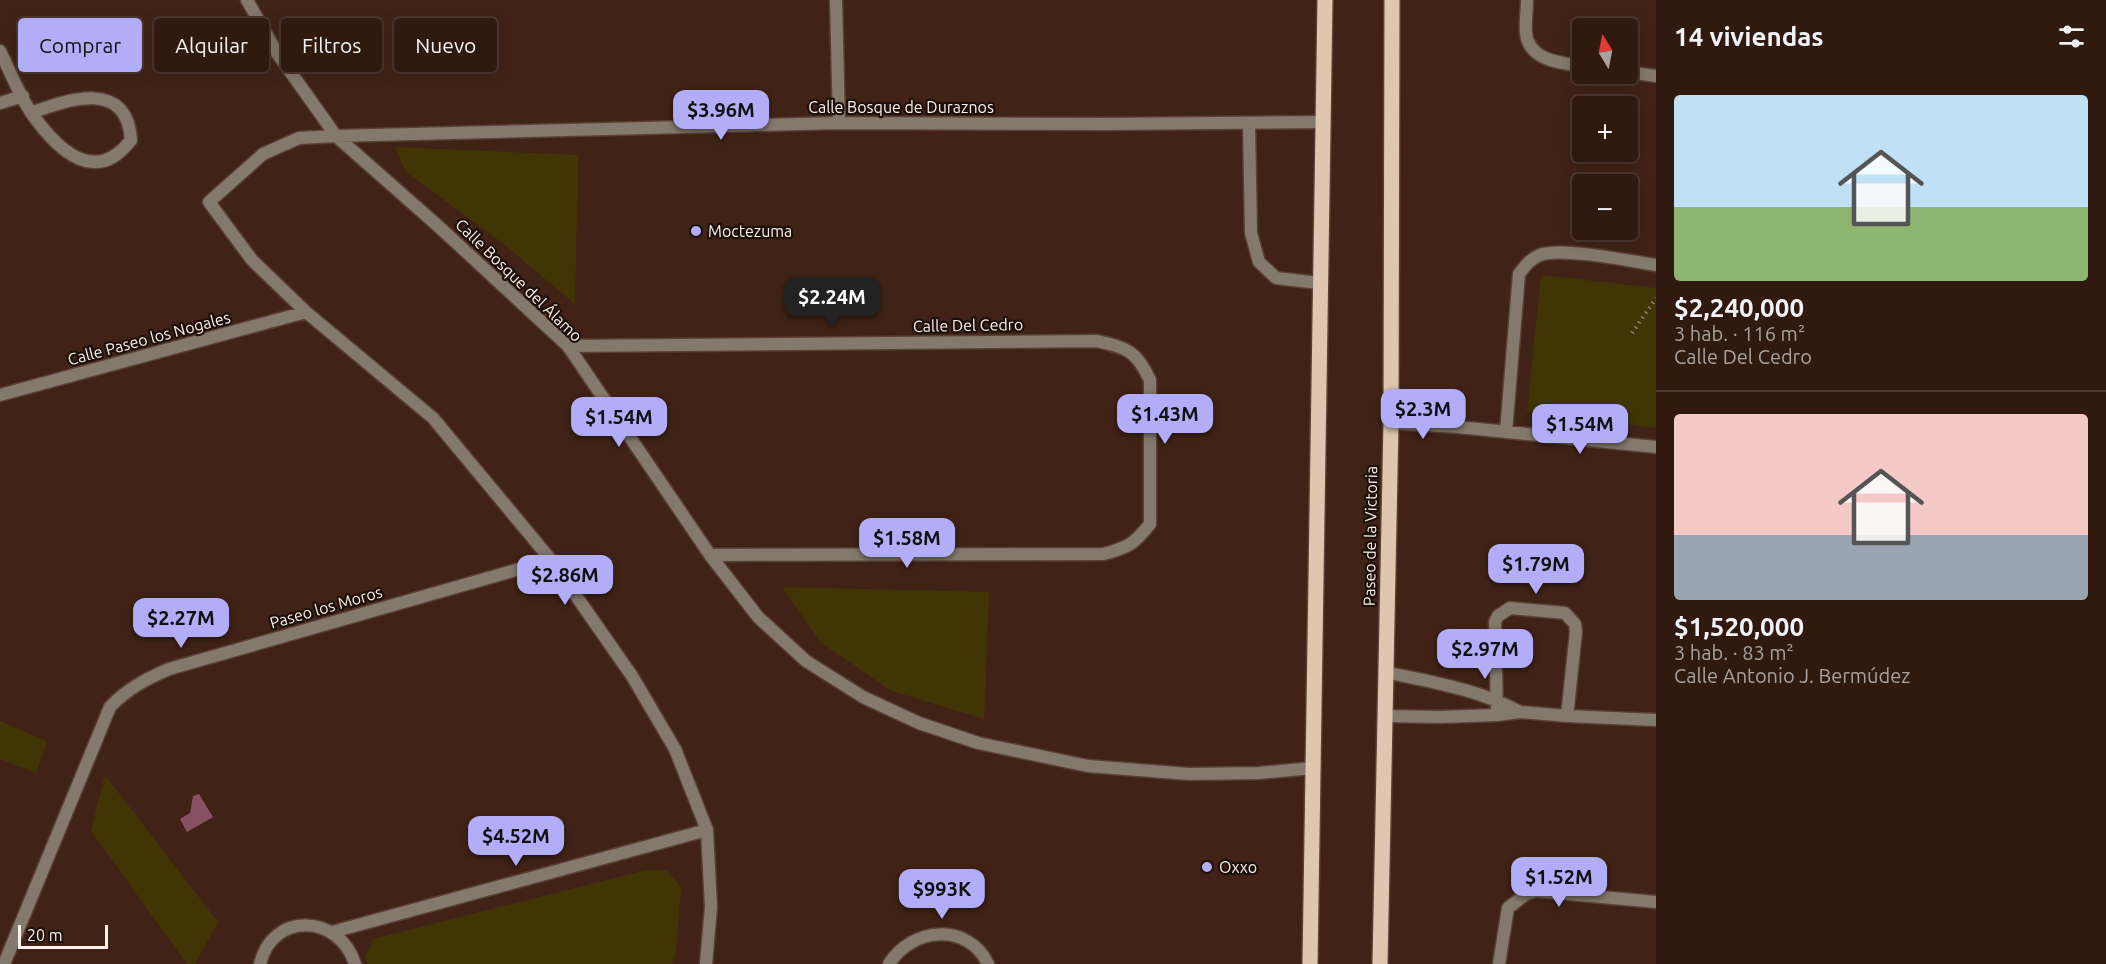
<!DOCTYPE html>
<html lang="es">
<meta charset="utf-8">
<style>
body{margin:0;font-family:Ubuntu,sans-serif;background:#3c271e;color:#f1f3f6;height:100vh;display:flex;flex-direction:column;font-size:22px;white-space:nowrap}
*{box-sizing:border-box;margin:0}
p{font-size:20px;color:#a8a19f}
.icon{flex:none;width:33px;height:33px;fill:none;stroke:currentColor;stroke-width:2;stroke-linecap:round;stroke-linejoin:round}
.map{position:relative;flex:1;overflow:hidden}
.details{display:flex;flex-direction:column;background:#301a10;width:450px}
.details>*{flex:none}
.guide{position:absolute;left:18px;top:18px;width:570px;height:54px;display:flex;gap:12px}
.needle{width:39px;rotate:350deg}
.controls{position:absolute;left:1572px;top:18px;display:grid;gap:12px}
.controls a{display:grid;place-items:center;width:66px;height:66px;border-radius:6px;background:#301a10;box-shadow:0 3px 15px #0003,0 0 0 2px #4b3830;font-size:30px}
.scale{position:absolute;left:18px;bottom:15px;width:90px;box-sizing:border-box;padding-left:6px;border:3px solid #fcf0eb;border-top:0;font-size:16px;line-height:21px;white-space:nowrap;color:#fcf0eb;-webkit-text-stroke:4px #1d100a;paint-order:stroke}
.price{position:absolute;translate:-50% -51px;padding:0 14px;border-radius:12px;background:#b2adf9;color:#111;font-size:20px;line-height:39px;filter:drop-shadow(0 2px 3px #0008)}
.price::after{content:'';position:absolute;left:50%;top:36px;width:18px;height:14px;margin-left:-9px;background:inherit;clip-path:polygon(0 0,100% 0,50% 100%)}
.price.active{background:#222;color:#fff}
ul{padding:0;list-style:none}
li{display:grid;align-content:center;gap:12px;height:318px;padding:0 18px}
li+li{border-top:2px solid #4b3830}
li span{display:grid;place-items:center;height:186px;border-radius:6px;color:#555}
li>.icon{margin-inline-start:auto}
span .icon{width:108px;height:108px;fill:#fffc;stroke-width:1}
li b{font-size:26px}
h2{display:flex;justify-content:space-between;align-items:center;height:72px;padding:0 18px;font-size:26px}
.tag{padding:0 21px;border-radius:6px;background:#301a10;box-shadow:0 3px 15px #0003,0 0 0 2px #4b3830;font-size:21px;line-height:54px}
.tag.active{background:#b2adf9;color:#111}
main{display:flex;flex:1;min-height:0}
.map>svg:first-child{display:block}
</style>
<main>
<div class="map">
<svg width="1656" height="964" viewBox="0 0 1656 964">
<rect width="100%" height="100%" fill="#402316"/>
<path fill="#423505" d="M395,147l183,8 -3,149 -75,-63 -94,-69z
M1541,275l115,13v140l-129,-16z
M782,587l207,5 -5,127 -92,-28 -71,-48z
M0,721l47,20 -11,32 -36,-14z
M105,775l113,147 -23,42h-8l-96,-133z
M646,870h20l15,17 -5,65 -4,12h-305l-2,-6 8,-19z"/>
<path fill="#875164" d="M199,794l14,23 -26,15 -7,-13 10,-6 3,-17z"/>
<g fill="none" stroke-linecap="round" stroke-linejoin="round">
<defs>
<path id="lane" d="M1249,123l2,110 8,29 17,16 43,5
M263,154l36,-16 37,-2"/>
<path id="street" d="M247,0l30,53 59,83 101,89 131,121 142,209 48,62 48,44 57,36 56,26 59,20 110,23 101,8 70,-1 54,-5
M836,0l3,123
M1527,0c0,11 -2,22 -1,33 3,28 35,30 56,33
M0,51c10,20 19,44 32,63 25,35 63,73 99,26 -4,-61 -62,-41 -100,-27
M1628,72l28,4
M0,103l23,-7
M336,136l503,-13 266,1 217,-2
M263,154l-54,48 43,58 54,52 127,106 118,142 81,116 43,73 32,81 4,77 -5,57
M568,346l529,-5c30,7 39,9 53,39v144c-16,20 -21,23 -46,30l-394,1
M0,395l306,-83
M1391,423l67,4 198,20
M1506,432l13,-158c6,-8 11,-15 21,-19 22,-8 90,6 116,10
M1385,672c46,10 93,17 135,40
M1497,715l-2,-93 3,-6 12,-8 55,5 10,11 1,8 -9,84
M1384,716l56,1 57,-2 23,-3 47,4 89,4
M332,932l375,-102
M4,964l106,-257c17,-18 36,-28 59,-38l382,-109
M260,964c12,-52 79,-51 95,0
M889,964c23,-37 79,-42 99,0
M1499,964l9,-56 18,-14 10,-3 120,11"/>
<path id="primary" d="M1310,964l15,-964
M1380,964l11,-541 1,-423"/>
</defs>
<use href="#lane" stroke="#5a4034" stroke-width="15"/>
<use href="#street" stroke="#5a4034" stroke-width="15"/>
<use href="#primary" stroke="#5a4034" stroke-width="18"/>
<path stroke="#937d74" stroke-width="4" stroke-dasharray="1.5 4.5" stroke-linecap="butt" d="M1632,333l24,-35"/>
<use href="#lane" stroke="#84796d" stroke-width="12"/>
<use href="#street" stroke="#84796d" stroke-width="12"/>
<use href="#primary" stroke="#dec7ae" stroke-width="15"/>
</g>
<g fill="#b2adf9" stroke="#1d100a" stroke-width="2">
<circle cx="696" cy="231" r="6"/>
<circle cx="1207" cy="867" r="6"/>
</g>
<g text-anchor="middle" stroke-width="4.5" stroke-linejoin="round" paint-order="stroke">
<g font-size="16" fill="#fcf0eb" stroke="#1d100a">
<text x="901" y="113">Calle Bosque de Duraznos</text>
<text transform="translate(519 280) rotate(44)" y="6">Calle Bosque del Álamo</text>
<text transform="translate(968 325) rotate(-1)" y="6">Calle Del Cedro</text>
<text transform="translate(149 338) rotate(-15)" y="6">Calle Paseo los Nogales</text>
<text transform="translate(1370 536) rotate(-89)" y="6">Paseo de la Victoria</text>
<text transform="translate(326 607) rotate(-16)" y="6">Paseo los Moros</text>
</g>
<g font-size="16" fill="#fcf0eb" stroke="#1d100a" text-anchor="start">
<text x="708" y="237">Moctezuma</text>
<text x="1219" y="873">Oxxo</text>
</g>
</g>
</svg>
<div class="controls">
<a><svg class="needle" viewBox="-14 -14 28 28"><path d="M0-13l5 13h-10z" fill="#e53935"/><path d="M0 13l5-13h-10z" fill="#a8a19f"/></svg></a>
<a>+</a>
<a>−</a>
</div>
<div class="scale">20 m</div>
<b class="price" style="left:721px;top:141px">$3.96M</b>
<b class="price active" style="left:832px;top:328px">$2.24M</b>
<b class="price" style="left:1423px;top:440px">$2.3M</b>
<b class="price" style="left:1165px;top:445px">$1.43M</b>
<b class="price" style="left:619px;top:448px">$1.54M</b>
<b class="price" style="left:1580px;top:455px">$1.54M</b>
<b class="price" style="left:907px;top:569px">$1.58M</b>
<b class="price" style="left:1536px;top:595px">$1.79M</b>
<b class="price" style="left:565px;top:606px">$2.86M</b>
<b class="price" style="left:181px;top:649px">$2.27M</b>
<b class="price" style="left:1485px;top:680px">$2.97M</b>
<b class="price" style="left:516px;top:867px">$4.52M</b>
<b class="price" style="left:1559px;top:908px">$1.52M</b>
<b class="price" style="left:942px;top:920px">$993K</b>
<div class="guide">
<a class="tag active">Comprar</a>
<a class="tag">Alquilar</a>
<a class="tag">Filtros</a>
<a class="tag">Nuevo</a>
</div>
</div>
<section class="details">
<h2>14 viviendas<svg class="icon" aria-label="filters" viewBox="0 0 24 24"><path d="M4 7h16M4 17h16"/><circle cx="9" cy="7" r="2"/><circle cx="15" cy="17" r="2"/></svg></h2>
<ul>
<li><span style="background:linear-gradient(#bfe0f5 60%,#8fb573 0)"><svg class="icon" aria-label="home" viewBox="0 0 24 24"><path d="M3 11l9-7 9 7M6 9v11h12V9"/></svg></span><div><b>$2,240,000</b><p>3 hab. · 116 m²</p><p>Calle Del Cedro</p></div></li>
<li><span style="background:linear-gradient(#f6c9c9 65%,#9aa5b1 0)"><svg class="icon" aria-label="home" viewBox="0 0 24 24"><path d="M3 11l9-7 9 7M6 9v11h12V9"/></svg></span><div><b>$1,520,000</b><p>3 hab. · 83 m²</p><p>Calle Antonio J. Bermúdez</p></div></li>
</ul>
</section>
</main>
